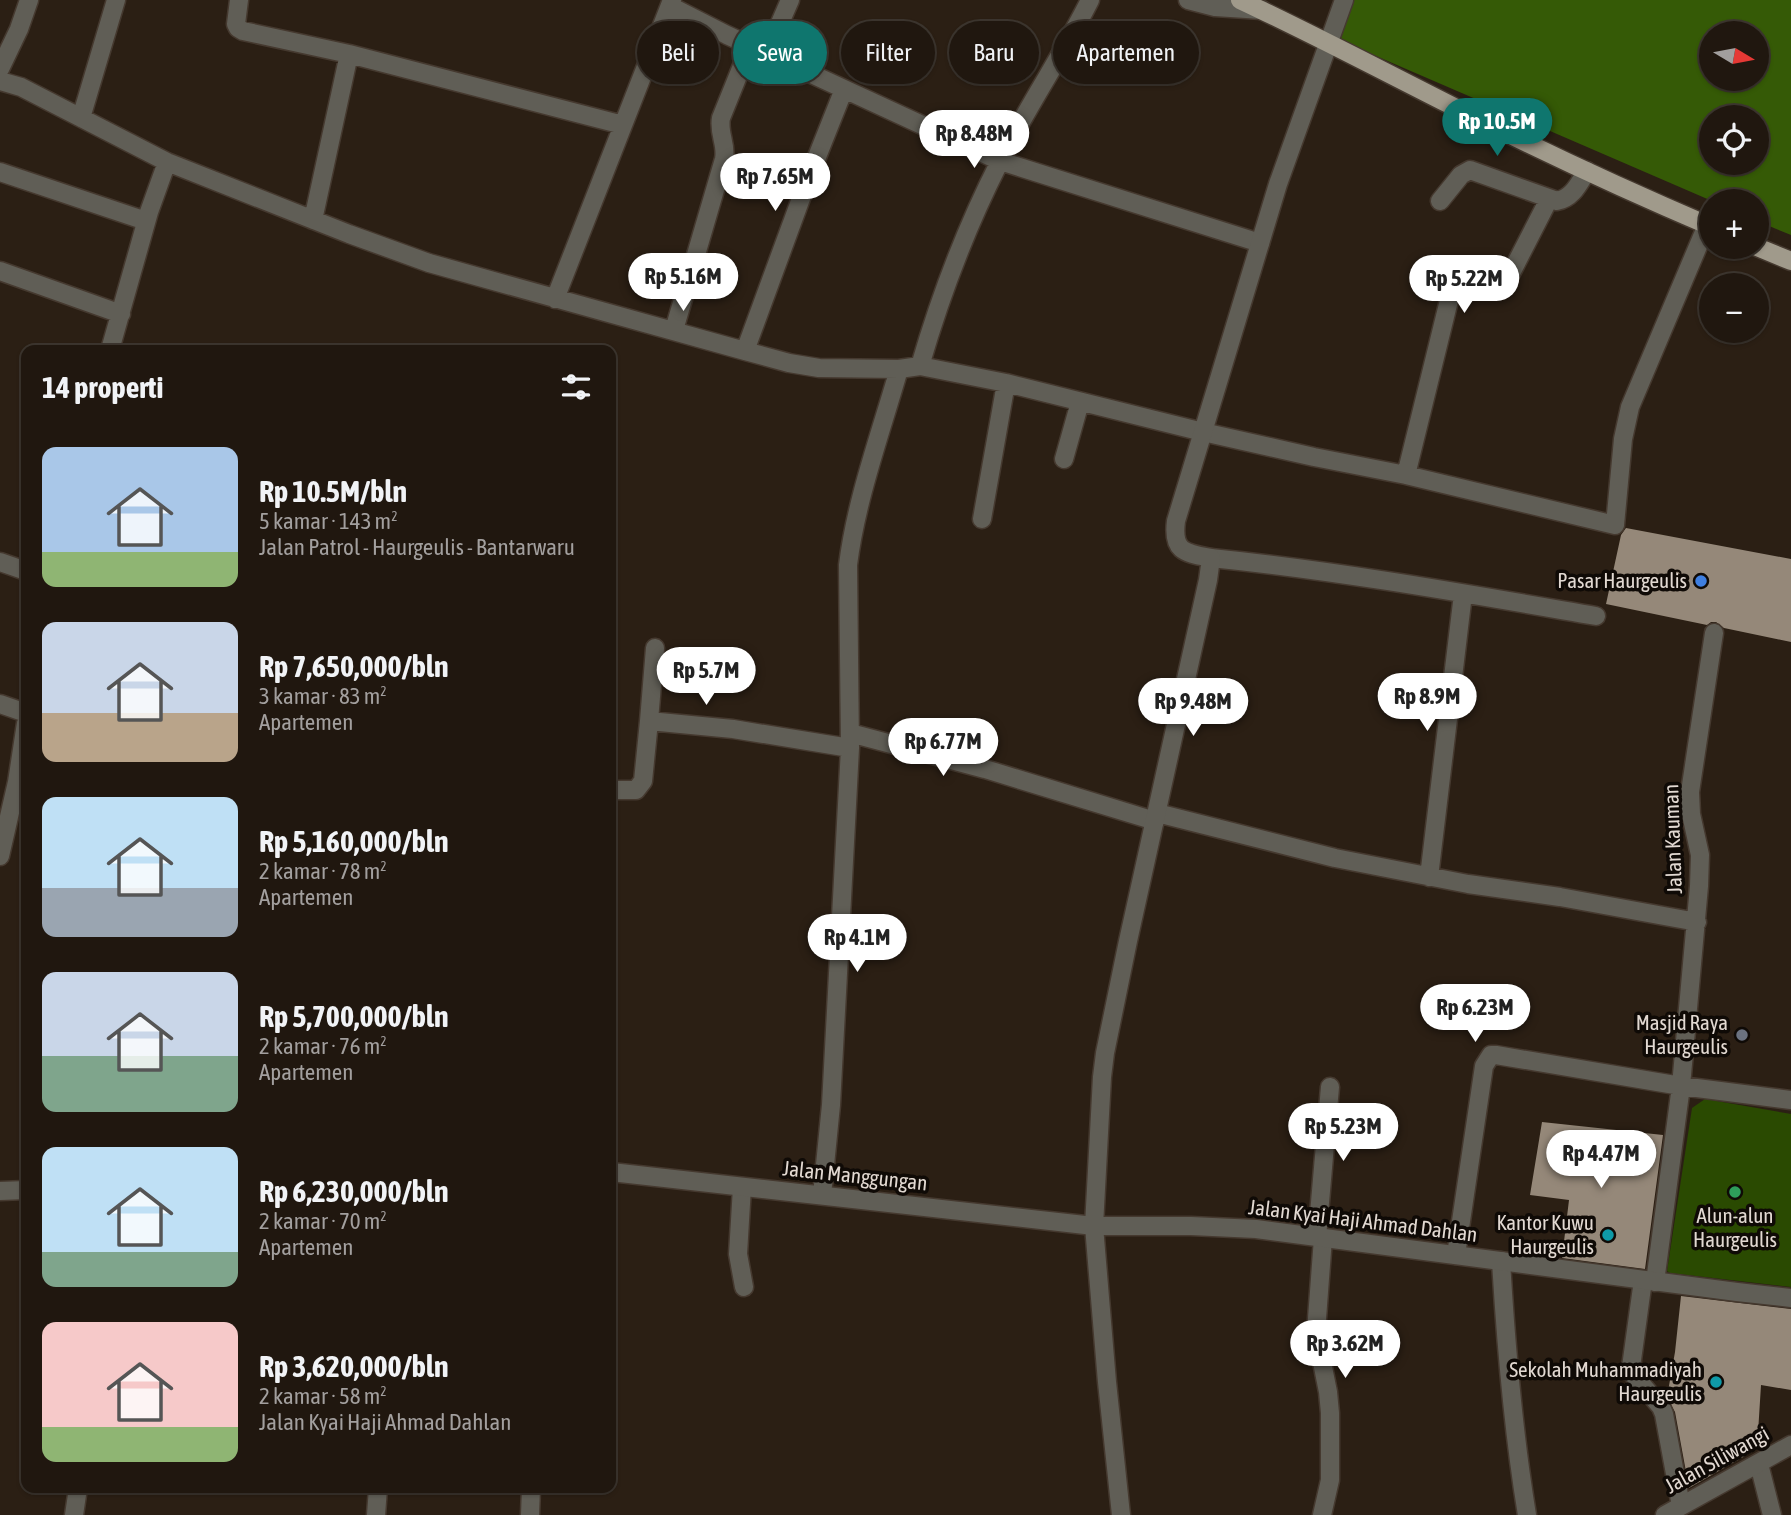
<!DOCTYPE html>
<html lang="id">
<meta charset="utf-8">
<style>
body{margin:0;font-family:"Asap Condensed",sans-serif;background:#2d241d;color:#f1f3f6;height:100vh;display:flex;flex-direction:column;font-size:26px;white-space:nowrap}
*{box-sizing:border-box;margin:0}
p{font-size:23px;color:#a29f9e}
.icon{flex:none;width:38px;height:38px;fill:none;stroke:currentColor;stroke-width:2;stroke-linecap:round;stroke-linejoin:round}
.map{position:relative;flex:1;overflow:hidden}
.sheet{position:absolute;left:21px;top:345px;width:595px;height:1148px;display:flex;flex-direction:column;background:#20170f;border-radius:14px;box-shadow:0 2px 5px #0004,0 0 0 2px #3d362f}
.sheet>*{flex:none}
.hud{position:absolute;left:637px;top:21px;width:665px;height:63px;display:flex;gap:14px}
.needle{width:46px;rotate:100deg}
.controls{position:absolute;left:1699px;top:21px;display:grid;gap:14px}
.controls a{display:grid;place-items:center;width:70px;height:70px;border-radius:50%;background:#20170f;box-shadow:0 2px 5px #0004,0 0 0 2px #3d362f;font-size:35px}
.price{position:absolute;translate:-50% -60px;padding:0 16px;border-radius:24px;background:#fff;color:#222;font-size:23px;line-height:46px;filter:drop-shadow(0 2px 4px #0008)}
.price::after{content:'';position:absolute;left:50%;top:42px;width:21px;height:16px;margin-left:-10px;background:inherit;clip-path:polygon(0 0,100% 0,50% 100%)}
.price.selected{background:#0f766e;color:#fff}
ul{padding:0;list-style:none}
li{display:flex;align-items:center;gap:21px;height:175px;padding:0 21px}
li span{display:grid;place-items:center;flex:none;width:196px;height:140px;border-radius:14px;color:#555}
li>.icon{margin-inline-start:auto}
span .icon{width:84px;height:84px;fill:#fffc;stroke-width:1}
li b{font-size:30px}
h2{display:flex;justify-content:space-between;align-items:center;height:84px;padding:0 21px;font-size:30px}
.chip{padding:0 24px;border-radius:32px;background:#20170f;box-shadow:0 2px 5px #0004,0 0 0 2px #3d362f;font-size:24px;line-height:63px}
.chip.selected{background:#0f766e;color:#fff}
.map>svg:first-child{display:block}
</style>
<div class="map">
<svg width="1791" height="1515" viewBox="0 0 1791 1515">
<rect width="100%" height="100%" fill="#2b1f14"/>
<path fill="#2a4a01" d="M1705,1099l86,15v173l-121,-14 -3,-2 25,-163z"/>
<path fill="#355a06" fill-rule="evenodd" d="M1354,0h437v235l-34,-14v-20h-45l-373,-161zM1712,33h45v46h-45zM1712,117h45v46h-45z"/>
<path fill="#958879" d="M1626,528l165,31v83l-67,-14 -8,-6h-5l-4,3 -101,-21 15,-69z
M1542,1122l121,13 -18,134 -83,-11 7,-58 -39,-5z
M1681,1296l110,13v81l-30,-5 -4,64 -68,39 -14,-76 -8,-15 8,-45z"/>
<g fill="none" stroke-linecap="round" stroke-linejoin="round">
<defs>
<path id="minor" d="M239,0l-3,24 2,4 5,3 106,23 -36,166
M1188,0l27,7 47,3
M670,6l57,29 273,126 260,82
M767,53l23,-53
M349,54l274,71
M0,69l19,-40 10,-29
M0,81l21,6 146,75 182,72 80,29 316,88 44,12 30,5 80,1 21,-3 86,17 197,49 111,25 92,18 209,50 8,-86 7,-32 77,-182
M81,118l35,-118
M0,172l146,49
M1440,201l21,-26 9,-5 87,31c16,-3 22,-18 30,-30
M0,271l121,43
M555,299l117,-299
M674,330l50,-171c3,-14 -6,-26 -3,-41l29,-72
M110,350l39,-138 18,-50
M745,351l62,-169 37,-93
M920,366c20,-69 46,-138 79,-203 28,-56 63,-107 91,-163
M1064,459l16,-57
M1406,475l47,-191c19,-9 36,17 54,-3l42,-82
M982,519l24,-136
M1211,558c129,13 257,36 385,58
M0,562l26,9
M0,704l26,9
M649,721l6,-73
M850,733l135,36 170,52
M611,790h25l7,-9 6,-60 84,8 117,19
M1157,813l178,45 133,26 92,13 137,25
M0,856l17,-74 9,-59
M1429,877l34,-283
M742,1187l-4,67 6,33
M822,1195l9,-90 19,-357 -2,-183c8,-65 33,-133 51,-196
M1317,1237l13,-150
M1456,1255l28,-189 7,-11h5l185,31 110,14
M1501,1261c5,85 12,170 26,254
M1643,1280l-12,87 1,6 29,34 3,7 17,92
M1655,1282l26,-196 18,-200 1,-31 -9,-41 -1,-22 24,-159
M1759,1464l13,51
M74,1515l4,-27
M376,1515l2,-27
M530,1515l1,-27
M1322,1515l8,-35v-67l-2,-21 -12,-60 7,-94"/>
<path id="tertiary" d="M611,1172l483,54h97l65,3 481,63 54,6
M0,1191l26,-1
M1121,1515l-14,-133 -13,-156 8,-149 3,-24 23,-112 80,-361 3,-22c-26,-5 -39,-6 -35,-37l102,-337 66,-184
M1665,1515l126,-70"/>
<path id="primary" d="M1240,0c79,37 156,78 234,117 78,39 158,76 238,110
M1757,247l34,14"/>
</defs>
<use href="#minor" stroke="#45392f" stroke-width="21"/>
<use href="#tertiary" stroke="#45392f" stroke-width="21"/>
<use href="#primary" stroke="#45392f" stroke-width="21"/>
<use href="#minor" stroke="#605e56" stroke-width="18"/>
<use href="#tertiary" stroke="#605e56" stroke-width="18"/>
<use href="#primary" stroke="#a09a8b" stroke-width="18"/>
</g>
<circle fill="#3f7fe0" stroke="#0f0a06" stroke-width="2.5" cx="1701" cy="581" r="7"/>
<circle fill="#6b7280" stroke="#0f0a06" stroke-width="2.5" cx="1742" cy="1035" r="7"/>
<circle fill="#2e9e5b" stroke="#0f0a06" stroke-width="2.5" cx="1735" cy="1192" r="7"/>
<g fill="#0f9aa8" stroke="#0f0a06" stroke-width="2.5">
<circle cx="1608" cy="1235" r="7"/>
<circle cx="1716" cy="1382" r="7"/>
</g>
<g text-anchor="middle" stroke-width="7" stroke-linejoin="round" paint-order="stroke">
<g font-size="21" fill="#e2d9d2" stroke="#0f0a06" text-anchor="end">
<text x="1687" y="588">Pasar Haurgeulis</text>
<text x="1728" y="1030">Masjid Raya<tspan x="1728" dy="24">Haurgeulis</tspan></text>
<text x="1735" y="1223" text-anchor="middle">Alun-alun<tspan x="1735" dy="24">Haurgeulis</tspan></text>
<text x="1594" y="1230">Kantor Kuwu<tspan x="1594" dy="24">Haurgeulis</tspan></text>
<text x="1702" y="1377">Sekolah Muhammadiyah<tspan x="1702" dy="24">Haurgeulis</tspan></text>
</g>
<g font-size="21" fill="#e2d9d2" stroke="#0f0a06">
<text transform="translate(1673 839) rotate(-92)" y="7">Jalan Kauman</text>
<text transform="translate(855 1176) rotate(6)" y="7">Jalan Manggungan</text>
<text transform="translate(1363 1221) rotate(7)" y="7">Jalan Kyai Haji Ahmad Dahlan</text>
<text transform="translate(1717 1460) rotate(-29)" y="7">Jalan Siliwangi</text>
</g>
</g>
</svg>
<div class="controls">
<a><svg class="needle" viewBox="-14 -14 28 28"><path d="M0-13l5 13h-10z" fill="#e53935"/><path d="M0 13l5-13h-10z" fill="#a29f9e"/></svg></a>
<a><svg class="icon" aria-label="locate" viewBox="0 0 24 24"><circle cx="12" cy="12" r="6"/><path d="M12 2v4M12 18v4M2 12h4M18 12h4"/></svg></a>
<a>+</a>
<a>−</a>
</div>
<b class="price selected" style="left:1497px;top:158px">Rp 10.5M</b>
<b class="price" style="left:974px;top:170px">Rp 8.48M</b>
<b class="price" style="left:775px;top:213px">Rp 7.65M</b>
<b class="price" style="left:683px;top:313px">Rp 5.16M</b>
<b class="price" style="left:1464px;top:315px">Rp 5.22M</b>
<b class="price" style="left:706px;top:707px">Rp 5.7M</b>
<b class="price" style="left:1427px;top:733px">Rp 8.9M</b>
<b class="price" style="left:1193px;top:738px">Rp 9.48M</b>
<b class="price" style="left:943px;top:778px">Rp 6.77M</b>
<b class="price" style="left:857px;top:974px">Rp 4.1M</b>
<b class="price" style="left:1475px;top:1044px">Rp 6.23M</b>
<b class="price" style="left:1343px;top:1163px">Rp 5.23M</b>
<b class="price" style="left:1601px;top:1190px">Rp 4.47M</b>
<b class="price" style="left:1345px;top:1380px">Rp 3.62M</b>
<div class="hud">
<a class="chip">Beli</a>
<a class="chip selected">Sewa</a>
<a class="chip">Filter</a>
<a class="chip">Baru</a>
<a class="chip">Apartemen</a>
</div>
<section class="sheet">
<h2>14 properti<svg class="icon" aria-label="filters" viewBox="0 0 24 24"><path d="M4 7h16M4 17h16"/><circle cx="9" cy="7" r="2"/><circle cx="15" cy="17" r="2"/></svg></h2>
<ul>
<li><span style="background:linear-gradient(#a9c7e8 75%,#8fb573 0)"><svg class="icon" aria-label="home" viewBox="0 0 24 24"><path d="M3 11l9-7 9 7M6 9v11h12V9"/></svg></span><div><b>Rp 10.5M/bln</b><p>5 kamar · 143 m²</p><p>Jalan Patrol - Haurgeulis - Bantarwaru</p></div></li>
<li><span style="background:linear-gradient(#c9d6e8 65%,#b9a48a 0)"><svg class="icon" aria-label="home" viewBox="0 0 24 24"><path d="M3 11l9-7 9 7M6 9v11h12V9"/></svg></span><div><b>Rp 7,650,000/bln</b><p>3 kamar · 83 m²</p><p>Apartemen</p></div></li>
<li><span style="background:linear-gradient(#bfe0f5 65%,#9aa5b1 0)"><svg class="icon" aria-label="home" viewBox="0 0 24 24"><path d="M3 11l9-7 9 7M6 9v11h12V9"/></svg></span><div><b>Rp 5,160,000/bln</b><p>2 kamar · 78 m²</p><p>Apartemen</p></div></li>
<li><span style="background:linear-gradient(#c9d6e8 60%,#7fa58c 0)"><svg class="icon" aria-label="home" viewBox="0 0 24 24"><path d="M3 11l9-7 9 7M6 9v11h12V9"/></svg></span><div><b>Rp 5,700,000/bln</b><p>2 kamar · 76 m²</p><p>Apartemen</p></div></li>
<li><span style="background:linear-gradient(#bfe0f5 75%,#7fa58c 0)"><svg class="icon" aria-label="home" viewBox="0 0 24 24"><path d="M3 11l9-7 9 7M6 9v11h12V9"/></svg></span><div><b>Rp 6,230,000/bln</b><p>2 kamar · 70 m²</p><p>Apartemen</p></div></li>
<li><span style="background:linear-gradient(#f6c9c9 75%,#8fb573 0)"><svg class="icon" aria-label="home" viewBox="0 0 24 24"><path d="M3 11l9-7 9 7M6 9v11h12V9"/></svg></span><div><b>Rp 3,620,000/bln</b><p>2 kamar · 58 m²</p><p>Jalan Kyai Haji Ahmad Dahlan</p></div></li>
</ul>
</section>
</div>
